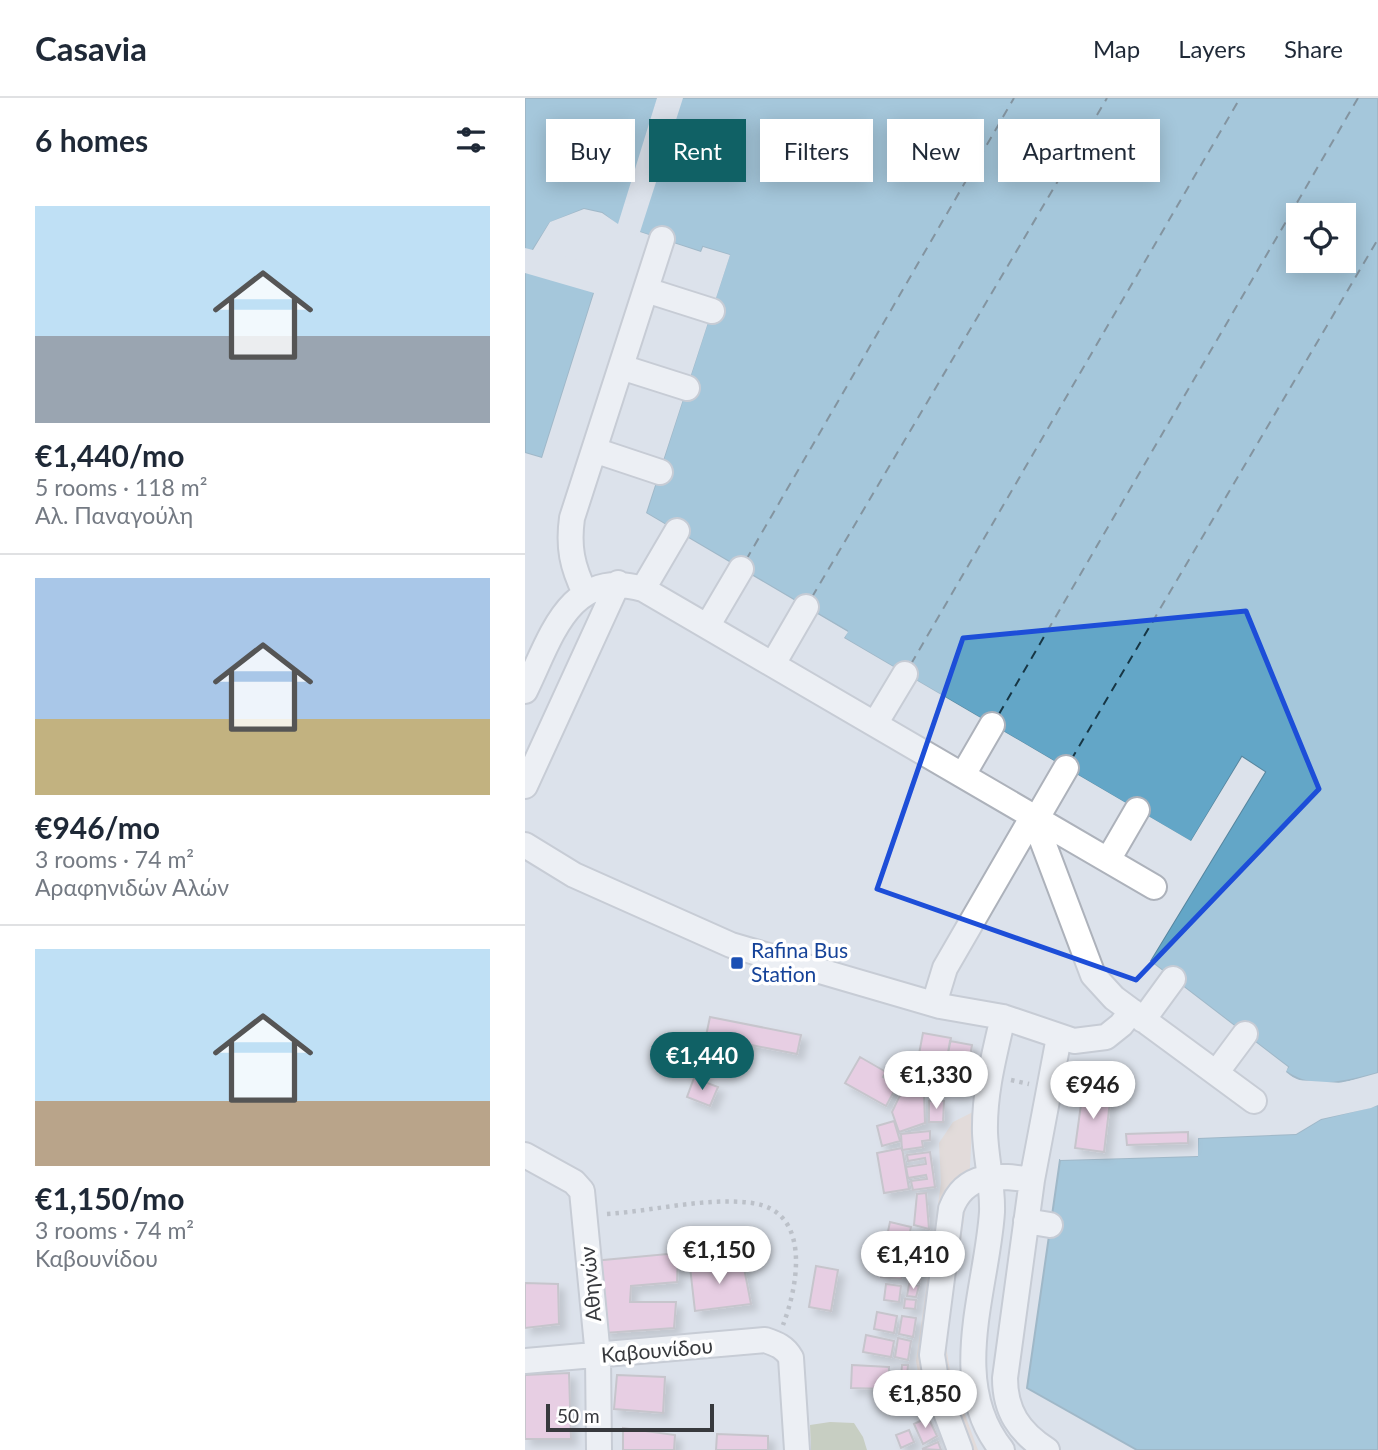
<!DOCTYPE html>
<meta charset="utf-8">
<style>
body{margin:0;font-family:Lato,sans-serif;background:#f6f6f7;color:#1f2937;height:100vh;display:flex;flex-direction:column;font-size:26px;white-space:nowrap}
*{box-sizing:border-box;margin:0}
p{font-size:23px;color:#747a83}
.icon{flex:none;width:38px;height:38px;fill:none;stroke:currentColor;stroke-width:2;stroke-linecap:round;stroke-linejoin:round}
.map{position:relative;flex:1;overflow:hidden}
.sheet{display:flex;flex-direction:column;background:#fff;width:525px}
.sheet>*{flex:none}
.guide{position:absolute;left:21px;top:21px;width:665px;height:63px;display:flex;gap:14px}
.buttons{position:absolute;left:761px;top:105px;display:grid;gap:14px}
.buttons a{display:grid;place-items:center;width:70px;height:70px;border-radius:0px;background:#fff;box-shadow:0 4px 18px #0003;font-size:35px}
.scale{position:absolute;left:21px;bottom:18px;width:168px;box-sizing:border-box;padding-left:7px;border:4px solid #37393d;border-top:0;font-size:19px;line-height:24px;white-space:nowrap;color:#37393d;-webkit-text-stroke:5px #fff;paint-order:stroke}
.price{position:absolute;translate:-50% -60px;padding:0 16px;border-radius:24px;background:#fff;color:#222;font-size:23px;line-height:46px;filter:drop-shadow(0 2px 4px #0008)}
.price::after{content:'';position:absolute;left:50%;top:42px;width:21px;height:16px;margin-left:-10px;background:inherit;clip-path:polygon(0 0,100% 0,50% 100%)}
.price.on{background:#106165;color:#fff}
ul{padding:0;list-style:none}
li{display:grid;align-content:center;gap:14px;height:371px;padding:0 35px}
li+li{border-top:2px solid #e0e1e3}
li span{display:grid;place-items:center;height:217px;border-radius:0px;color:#555}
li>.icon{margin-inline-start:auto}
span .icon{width:126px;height:126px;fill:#fffc;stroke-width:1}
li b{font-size:30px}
h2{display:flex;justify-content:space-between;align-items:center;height:84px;padding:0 35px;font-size:30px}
.chip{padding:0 24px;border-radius:0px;background:#fff;box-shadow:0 4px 18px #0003;font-size:24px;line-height:63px}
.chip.on{background:#106165;color:#fff}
header{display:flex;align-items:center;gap:42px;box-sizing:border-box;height:98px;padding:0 35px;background:#fff;border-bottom:2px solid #e0e1e3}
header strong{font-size:33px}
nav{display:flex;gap:38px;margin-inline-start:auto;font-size:24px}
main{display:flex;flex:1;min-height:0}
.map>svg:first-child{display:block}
</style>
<header>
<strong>Casavia</strong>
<nav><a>Map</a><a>Layers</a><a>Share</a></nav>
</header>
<main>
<section class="sheet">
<h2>6 homes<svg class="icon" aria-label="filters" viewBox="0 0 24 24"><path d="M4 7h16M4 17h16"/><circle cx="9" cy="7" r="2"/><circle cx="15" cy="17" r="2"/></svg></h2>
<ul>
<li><span style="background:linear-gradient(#bfe0f5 60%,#9aa5b1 0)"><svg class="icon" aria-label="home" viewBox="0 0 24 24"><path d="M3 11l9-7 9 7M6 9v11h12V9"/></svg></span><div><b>€1,440/mo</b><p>5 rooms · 118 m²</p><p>Αλ. Παναγούλη</p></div></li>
<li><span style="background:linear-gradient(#a9c7e8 65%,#c2b280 0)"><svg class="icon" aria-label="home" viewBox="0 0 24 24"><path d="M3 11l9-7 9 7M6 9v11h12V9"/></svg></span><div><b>€946/mo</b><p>3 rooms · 74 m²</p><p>Αραφηνιδών Αλών</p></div></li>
<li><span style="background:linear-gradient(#bfe0f5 70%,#b9a48a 0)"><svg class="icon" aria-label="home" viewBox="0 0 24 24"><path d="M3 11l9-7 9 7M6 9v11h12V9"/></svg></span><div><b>€1,150/mo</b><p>3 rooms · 74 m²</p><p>Καβουνίδου</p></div></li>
</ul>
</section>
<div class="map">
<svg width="853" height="1352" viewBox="0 0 853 1352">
<defs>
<filter id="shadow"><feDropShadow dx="6" dy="6" stdDeviation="3.5" flood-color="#0004"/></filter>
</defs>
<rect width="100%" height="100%" fill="#dce2eb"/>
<path fill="#e8d3c5" d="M448,1014l-4,71 -23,163 5,31 27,73h-27l-32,-72 -3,-17 25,-178 -2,-40 14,-21z"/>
<path fill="#aeb590" d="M305,1324l24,1 9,14 4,13h-56l-1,-25z"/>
<path fill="#63a6c7" stroke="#56859e" stroke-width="2" fill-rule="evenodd" d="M0,0h853v975c-29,8 -66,19 -93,-2l3,-4 -138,-106 115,-189 -23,-15 -51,85 -347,-204 3,-7 -201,-118 83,-258 -26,-8 -2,5 -84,-27 -15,-12 -18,-4 -34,14 -17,27 68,21 -59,187 -17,-5zM774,117h45v46h-45z
M853,1007v345h-241l-110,-62 33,-228 137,-4 1,-18 98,-4 25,-15z"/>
<path fill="#dce2eb" d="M132,0h26l-43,134 61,20 2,-5 27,8 -84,258 202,119 -4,6 347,203 51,-84 23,15 -115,189 138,106 -2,5 10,8 46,3 36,-10v4l-36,9 -47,-3 -12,-10 1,-5 -137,-106 113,-189 -17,-11 -49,81 -5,2 -347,-204 1,-8 -200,-118 82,-258 -20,-6 -5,4 -84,-27 -15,-12 -17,-3 -32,12 -14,23 64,19 2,4 -59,189 -4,2 -16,-5v-4l17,5 52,-165 -69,-20v-25l8,2 17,-28 34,-13 18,4 16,11z
M853,1003v4l-7,3 -50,11 -25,15 -98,4v18l-138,4 1,-4 133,-3 3,-19 99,-4 24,-14z"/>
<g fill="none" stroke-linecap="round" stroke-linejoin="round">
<path stroke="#173645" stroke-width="2" stroke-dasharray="9 7" stroke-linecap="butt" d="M221,462l268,-462
M287,499l295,-499
M386,566l329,-566
M474,616l359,-616
M546,662l307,-521"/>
</g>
<path fill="#f4b7da" stroke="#aca2a7" stroke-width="2" filter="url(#shadow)" d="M185,919l91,18 -4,19 -91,-18z
M398,935l28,5 -4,21 -28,-5z
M425,943l22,4 -7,41 -22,-4z
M335,959l26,15 -3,5 14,9 -11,20 -41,-23z
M169,980l24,9 -8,19 -23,-9z
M558,992l28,3 -7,59 -29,-4z
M377,993l11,5 11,-1 1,28 -26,9 -7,-20z
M404,1003h15l-1,21h-14z
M369,1023l6,20 -18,5 -5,-20z
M405,1033v9l-8,1 1,6 -21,3 -1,-16z
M663,1034v11l-61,2 -1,-11z
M377,1050l7,41 -25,4 -7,-40z
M405,1054l5,35 -22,3 -2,-9 16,-2 -1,-4 -18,3 -2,-11 20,-3 -1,-6 -17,3 -1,-6z
M401,1095l3,36 -15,-4 3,-31z
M365,1124l21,5 -3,14 -21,-5z
M391,1134l11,2 -2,11 -12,-2z
M365,1151l16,3 -2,13 -17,-4z
M386,1152l14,2 -4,22 -13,-3z
M153,1155l-1,29 -46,4 -1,16h46l-2,26 -70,5 -11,-72z
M218,1165l8,41 -56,7 -5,-44z
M291,1168l22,4 -7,41 -22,-4z
M357,1168l24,3 -5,10 -20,-2z
M386,1177l9,2 -1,6 -9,-1z
M0,1185l33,1 1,40 -34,4z
M361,1186l15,2 -2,16 -15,-2z
M384,1186l10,2 -3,11 -9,-1z
M380,1201l11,1 -1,9 -11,-1z
M352,1214l20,4 -3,17 -20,-4z
M377,1218l14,2 -3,19 -14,-3z
M341,1237l28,6 -3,16 -28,-5z
M373,1240l13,3 -3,19 -13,-3z
M327,1267l37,2 -1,22 -37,-1z
M377,1267h6l-2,22 -13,-1 1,-9h7z
M44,1275l2,66h-46v-64z
M92,1277l48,2 -2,36 -49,-4z
M403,1319l9,19 -14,8 -9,-20z
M98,1330l52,7 -1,15h-51z
M384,1332l5,12 -13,6 -5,-13z
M192,1336l51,2v14h-52z
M413,1344l3,8 -19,-1z"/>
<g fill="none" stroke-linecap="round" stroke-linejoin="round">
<defs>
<path id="minor" d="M121,192l66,21
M96,269l66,21
M69,352l66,22
M118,491l34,-58
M60,495c-13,-27 -17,-46 -13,-75l90,-279
M183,527l33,-56
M248,566l33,-57
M0,593c26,-53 44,-124 118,-102l511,298
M350,626l30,-50
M438,677l29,-50
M0,688l93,-203
M508,718l60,159 21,23 140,103
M512,720l29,-50
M0,747l49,30 157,70 209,61 63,11 71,24 32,-4 15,-12 11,-14
M583,762l29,-50
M409,906l11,-36 88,-152
M618,922l30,-41
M691,975l29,-39
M0,1057l49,27 8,9 16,165 1,94
M501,1123l24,4
M0,1263l240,-21c12,4 20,7 26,18l6,92
M435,1352l-22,-59 -6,-36 19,-146c14,-38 48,-34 81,-29
M477,1352c-55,-67 -15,-161 -10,-238 1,-26 -6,-53 -7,-79 -1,-40 9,-77 18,-116
M522,1352c-28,-18 -42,-39 -42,-72l27,-198 27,-143"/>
</defs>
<use href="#minor" stroke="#adb2bb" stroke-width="28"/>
<path stroke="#959aa0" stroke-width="4.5" stroke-dasharray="3.5 5" stroke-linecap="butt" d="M486,982l18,4
M82,1116c47,-3 98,-17 145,-11 60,8 46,83 31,122"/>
<use href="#minor" stroke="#fff" stroke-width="24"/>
</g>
<path d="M0 0H853V1352H0ZM721,513l73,178 -183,191 -259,-91 86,-251z" fill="#dce2eb" fill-opacity=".55" fill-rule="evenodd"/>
<path fill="none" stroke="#1d4ed8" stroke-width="5" stroke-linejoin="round" d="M721,513l73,178 -183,191 -259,-91 86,-251z"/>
<rect fill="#1a4fb4" stroke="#fff" stroke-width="2.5" x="205" y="858" width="14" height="14" rx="3.5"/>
<g text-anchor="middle" stroke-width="7" stroke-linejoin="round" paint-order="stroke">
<g font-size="21" fill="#164399" stroke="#fff" text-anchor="start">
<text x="226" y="860">Rafina Bus<tspan x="226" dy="24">Station</tspan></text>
</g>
<g font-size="21" fill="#37393d" stroke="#fff">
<text transform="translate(66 1186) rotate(-95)" y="7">Αθηνών</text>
<text transform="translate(132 1253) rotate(-5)" y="7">Καβουνίδου</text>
</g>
</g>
</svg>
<div class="buttons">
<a><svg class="icon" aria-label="locate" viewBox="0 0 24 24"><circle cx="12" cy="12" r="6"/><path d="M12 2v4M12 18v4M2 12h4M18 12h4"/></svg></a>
</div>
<div class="scale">50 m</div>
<b class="price on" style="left:177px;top:994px">€1,440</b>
<b class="price" style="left:411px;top:1013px">€1,330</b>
<b class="price" style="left:568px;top:1023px">€946</b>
<b class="price" style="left:194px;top:1188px">€1,150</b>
<b class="price" style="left:388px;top:1193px">€1,410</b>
<b class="price" style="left:400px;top:1332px">€1,850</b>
<div class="guide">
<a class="chip">Buy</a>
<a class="chip on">Rent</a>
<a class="chip">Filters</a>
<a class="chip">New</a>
<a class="chip">Apartment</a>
</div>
</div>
</main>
